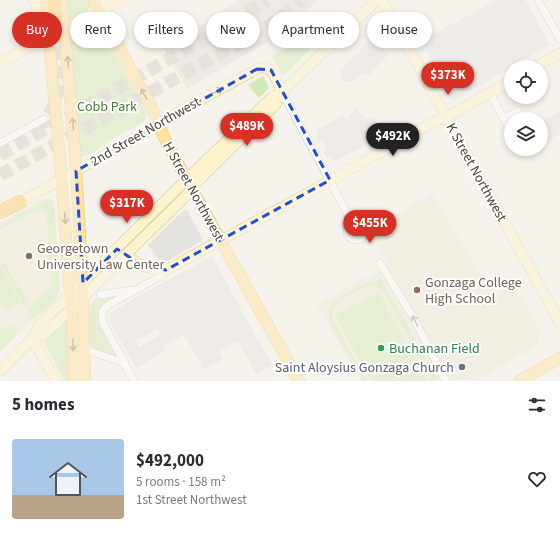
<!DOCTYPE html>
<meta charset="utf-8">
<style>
body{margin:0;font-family:"Source Sans 3",sans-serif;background:#f2f2f3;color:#2b2b33;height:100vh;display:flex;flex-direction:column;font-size:15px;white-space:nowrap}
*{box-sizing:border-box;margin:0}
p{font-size:13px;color:#7c7c81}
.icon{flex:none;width:22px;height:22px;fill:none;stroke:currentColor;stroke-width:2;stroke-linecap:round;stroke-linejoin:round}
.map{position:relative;height:381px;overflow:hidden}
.sheet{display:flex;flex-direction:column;background:#fff;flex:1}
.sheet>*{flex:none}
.top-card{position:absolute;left:12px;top:12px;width:536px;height:36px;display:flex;gap:8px}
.fabs{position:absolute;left:504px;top:60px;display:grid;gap:8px}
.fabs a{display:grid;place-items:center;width:44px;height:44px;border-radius:50%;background:#fff;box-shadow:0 2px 6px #0003;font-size:20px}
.price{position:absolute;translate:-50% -34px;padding:0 9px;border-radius:14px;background:#d93025;color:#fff;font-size:13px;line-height:26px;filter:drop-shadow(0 1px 2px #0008)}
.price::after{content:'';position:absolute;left:50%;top:24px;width:12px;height:9px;margin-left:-6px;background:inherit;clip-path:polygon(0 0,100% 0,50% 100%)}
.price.on{background:#222;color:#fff}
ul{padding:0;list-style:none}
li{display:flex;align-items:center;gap:12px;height:100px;padding:0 12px}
li span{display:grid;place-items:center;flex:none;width:112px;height:80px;border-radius:4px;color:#555}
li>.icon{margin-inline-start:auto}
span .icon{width:48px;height:48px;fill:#fffc;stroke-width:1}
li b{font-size:17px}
h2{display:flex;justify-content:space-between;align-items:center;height:48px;padding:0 12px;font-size:17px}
.tag{padding:0 14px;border-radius:18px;background:#fff;box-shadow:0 2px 6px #0003;font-size:14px;line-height:36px}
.tag.on{background:#d93025;color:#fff}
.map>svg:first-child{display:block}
</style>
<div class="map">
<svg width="560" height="381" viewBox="0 0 560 381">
<rect width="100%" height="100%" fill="#f6f3ec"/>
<path fill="#e6e2dd" d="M496,0h29l25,45 -97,56 -31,-60z"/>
<path fill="#efe8d6" d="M432,194l62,102 20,-12 28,50 -2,-1 -3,13 -63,35h-114l-43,-77 72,-39 -12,-20 -5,-16z
M48,198l4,2 2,3 6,86 -1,4 -5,7 -54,51v-128l41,-24z"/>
<path fill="#d2eab5" d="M66,0h22l3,6 -1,4 -21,11z
M91,23l4,1 6,6 46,83 -2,7 -3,3 -34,18 -15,12 -9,4 -4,-1 -10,-123 13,-9z
M326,26l3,4 -46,46 -11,-20z
M263,76l6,12 -10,10 -11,-13z
M49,199l3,1 2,3 6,86c-3,12 -19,23 -27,31l-6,-9 23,-23 2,-5 -6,-70 -4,-3 -3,-1 -39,21v-4z
M6,264l22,39 -4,3 -22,-40z
M0,266l20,36 -15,8 -5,-10z
M381,278l57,103h-5l-49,-88c-3,-4 -7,-7 -13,-7 -7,0 -35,16 -38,22 -2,4 -1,8 0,12l33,61h-3l-32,-58c-3,-6 -3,-12 0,-18 5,-7 27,-19 35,-22 5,-1 9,0 13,1l-2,-4z
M378,292l49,89h-56l-36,-65z
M119,295l-17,13 16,50 -24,-9c-2,-2 -3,-3 -4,-5 -3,-7 -3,-35 2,-41 5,-7 20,-7 27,-8z
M66,320l1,1 2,60h-4l-21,-39z
M12,325l5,10 -17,16v-20z"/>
<path fill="#e5e3e0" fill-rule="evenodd" d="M239,0h80l-32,28 -18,13 -82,48 -24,-42 42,-24z
M375,35l3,5 -1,3 3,1 -1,3 4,1 4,8 -17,18h-8l-9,7 -8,1 -3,-3 -2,-5 1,-4z
M357,107l4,7 6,5 6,-2 7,12 -5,3 3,6 -44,24 -3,-5 -4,1 -3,-5 3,-3 -5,-9 -4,1 -3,-5 3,-3 -2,-4 27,-15 3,5z
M560,111v23l-17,9 -2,-3v-19z
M184,210h3l16,30 -41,24 -14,-19z
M212,256l45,83 -15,8 -4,-6 -19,11 4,7 -20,11 -6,-14 -14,-21 -16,9 -1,-1 -3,2 3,6 -30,17 -26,-46v-7l3,-4 22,-13zM157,329l4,6 -22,12 -3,-6z
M258,339l14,26 -16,9 -14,-26z"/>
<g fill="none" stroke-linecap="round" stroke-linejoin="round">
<path stroke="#d4d0c8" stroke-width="13" stroke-dasharray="13 6" stroke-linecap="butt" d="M36,129c32,-28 24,-66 20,-103
M0,155l226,-128 41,-27
M0,175l238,-131 35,-21 29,-23"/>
<defs>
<path id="street" d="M538,0l22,39
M282,92l70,130
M490,93l21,39
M504,119l14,-8 5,8
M0,143l44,-24
M347 231a9 9 0 1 1 18 0a9 9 0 1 1-18 0Z
M380,263l33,54 33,64
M100,295l31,-5
M84,349l40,14
M134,381l-31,-58 -1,-11 6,-7 51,-28 7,-7"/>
<path id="secondary" d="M33,0l14,26
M382,0l178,323
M98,12l22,-12
M0,63l88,-47 16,-16
M535,67l25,-14
M15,205l131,-73 23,-15 90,-49c14,-4 18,14 23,24
M126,255c11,9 25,16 40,15l153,-83 111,-63 29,-14 52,-29
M32,339l12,-5 20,-18 86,-85 32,-31 19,-22 75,-74 6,-12 95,-92
M32,339l24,42
M0,371l32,-32 8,-15 156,-154 75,-72 11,-6"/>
<path id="primary" d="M45,0l10,105
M62,0l8,95
M93,0l59,108 12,29 19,36 116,208
M75,152l7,118 3,111
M60,161l12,159 2,61
M519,381l41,-23"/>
<path id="highway" d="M54,0l2,26
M0,212l20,-10"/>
</defs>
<use href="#street" stroke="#c2bbae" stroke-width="8"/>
<use href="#secondary" stroke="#d6c79b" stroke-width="11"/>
<use href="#primary" stroke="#e6c16a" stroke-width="12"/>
<use href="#highway" stroke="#e0a43c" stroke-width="14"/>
<use href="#street" stroke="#fff" stroke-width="7"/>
<use href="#secondary" stroke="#fff3cd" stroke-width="10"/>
<use href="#primary" stroke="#ffe39c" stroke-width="11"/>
<use href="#highway" stroke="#ffcf6e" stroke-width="13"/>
<defs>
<path id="primary-bridge" d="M70,95l5,57
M55,105l5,56"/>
</defs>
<use href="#primary-bridge" stroke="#e6c16a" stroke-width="12" stroke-linecap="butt"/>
<use href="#primary-bridge" stroke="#ffe39c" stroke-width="11"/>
</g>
<defs><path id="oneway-shaft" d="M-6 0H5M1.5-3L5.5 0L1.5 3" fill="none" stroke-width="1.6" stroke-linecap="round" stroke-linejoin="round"/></defs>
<g stroke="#9c8c66">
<use href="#oneway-shaft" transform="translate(68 62) rotate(-94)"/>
<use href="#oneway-shaft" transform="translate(144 94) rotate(-119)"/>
<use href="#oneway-shaft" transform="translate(73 124) rotate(-95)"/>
<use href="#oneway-shaft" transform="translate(65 218) rotate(86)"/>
<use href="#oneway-shaft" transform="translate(73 345) rotate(88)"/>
</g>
<use stroke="#9c937c" href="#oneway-shaft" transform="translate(217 91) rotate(-29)"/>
<use stroke="#9c9892" href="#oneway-shaft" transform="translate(415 321) rotate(-117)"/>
<path d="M0 0H560V381H0ZM257,69l14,1 59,110 -164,90 -23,-4 -26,-17 -34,34 -7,-112z" fill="#f6f3ec" fill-opacity=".55" fill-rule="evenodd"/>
<path fill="none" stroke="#1d4ed8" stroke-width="3" stroke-dasharray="8 5" stroke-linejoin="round" d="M257,69l14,1 59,110 -164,90 -23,-4 -26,-17 -34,34 -7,-112z"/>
<g fill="#8d6e63" stroke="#fff" stroke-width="1.5">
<circle cx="29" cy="256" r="4"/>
<circle cx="417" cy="290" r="4"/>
</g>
<circle fill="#2e9e5b" stroke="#fff" stroke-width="1.5" cx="381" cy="348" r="4"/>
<circle fill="#6b7280" stroke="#fff" stroke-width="1.5" cx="462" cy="367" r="4"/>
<g text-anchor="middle" stroke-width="4" stroke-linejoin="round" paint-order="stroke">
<g font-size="14" fill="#4a7f2a" stroke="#fff">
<text x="107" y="111">Cobb Park</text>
</g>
<g font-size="14" fill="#4b4439" stroke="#fff">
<text transform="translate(145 131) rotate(-30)" y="5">2nd Street Northwest</text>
<text transform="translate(477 172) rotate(61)" y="5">K Street Northwest</text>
<text transform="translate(194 191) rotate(61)" y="5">H Street Northwest</text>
</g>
<g font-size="14" fill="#785e54" stroke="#fff" text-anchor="start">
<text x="37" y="253">Georgetown<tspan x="37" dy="16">University Law Center</tspan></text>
<text x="425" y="287">Gonzaga College<tspan x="425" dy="16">High School</tspan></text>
</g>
<g font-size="14" fill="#27864d" stroke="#fff" text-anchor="start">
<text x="389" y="353">Buchanan Field</text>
</g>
<g font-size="14" fill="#5b616d" stroke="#fff" text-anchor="end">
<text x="454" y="372">Saint Aloysius Gonzaga Church</text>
</g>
</g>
</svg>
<div class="fabs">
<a><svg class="icon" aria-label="locate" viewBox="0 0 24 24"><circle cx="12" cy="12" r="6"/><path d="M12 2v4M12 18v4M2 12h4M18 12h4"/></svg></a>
<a><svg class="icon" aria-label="layers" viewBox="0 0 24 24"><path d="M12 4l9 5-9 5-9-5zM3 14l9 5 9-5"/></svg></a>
</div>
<b class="price" style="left:448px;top:96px">$373K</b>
<b class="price" style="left:247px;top:147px">$489K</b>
<b class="price on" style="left:393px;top:157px">$492K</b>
<b class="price" style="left:127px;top:224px">$317K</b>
<b class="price" style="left:370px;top:244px">$455K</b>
<div class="top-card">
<a class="tag on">Buy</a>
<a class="tag">Rent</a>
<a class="tag">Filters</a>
<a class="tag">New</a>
<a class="tag">Apartment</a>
<a class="tag">House</a>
</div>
</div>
<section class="sheet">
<h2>5 homes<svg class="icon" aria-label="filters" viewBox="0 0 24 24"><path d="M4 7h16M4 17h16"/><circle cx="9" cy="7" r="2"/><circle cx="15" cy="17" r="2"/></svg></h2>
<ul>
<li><span style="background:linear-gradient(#a9c7e8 70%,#b9a48a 0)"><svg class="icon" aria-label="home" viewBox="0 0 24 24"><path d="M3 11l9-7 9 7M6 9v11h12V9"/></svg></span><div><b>$492,000</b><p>5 rooms · 158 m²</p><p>1st Street Northwest</p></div><svg class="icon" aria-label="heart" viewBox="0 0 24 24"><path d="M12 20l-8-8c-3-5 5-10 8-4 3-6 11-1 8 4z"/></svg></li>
</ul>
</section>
